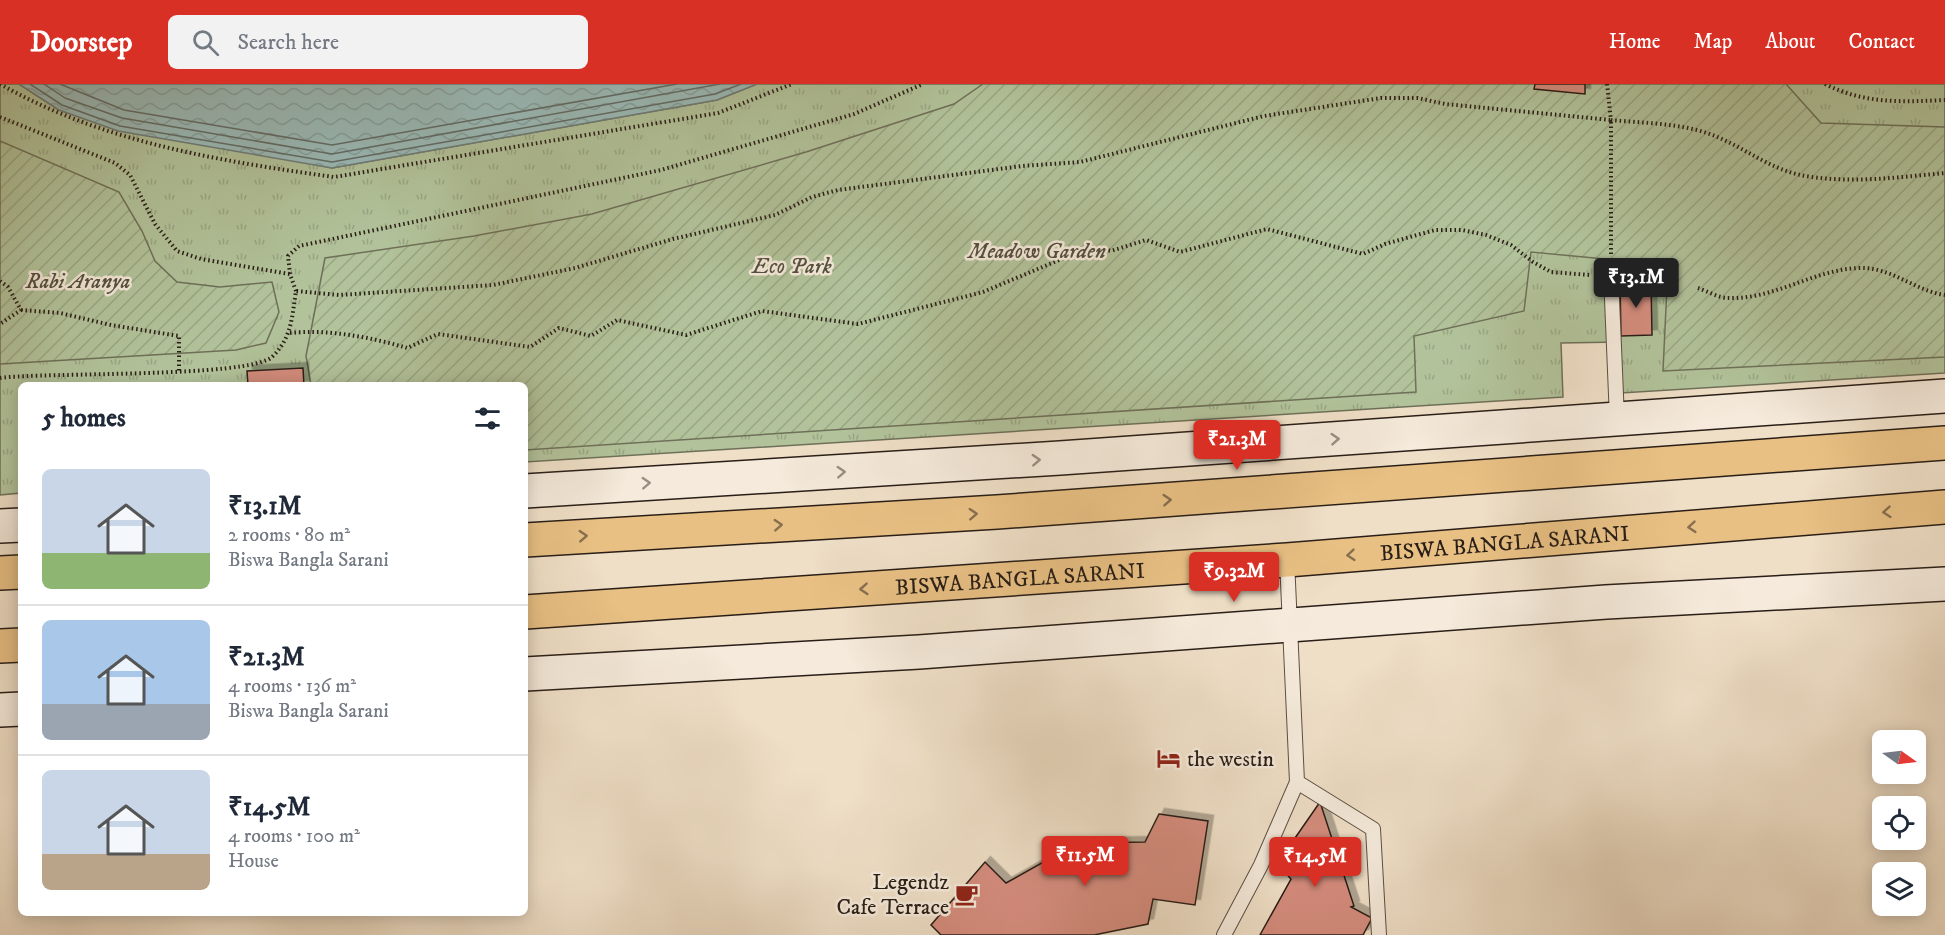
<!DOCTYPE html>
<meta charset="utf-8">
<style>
body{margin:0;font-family:"IM FELL DW Pica",serif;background:#f2f2f3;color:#1f2937;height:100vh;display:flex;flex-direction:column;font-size:22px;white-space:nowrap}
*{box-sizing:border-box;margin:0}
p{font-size:20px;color:#747a83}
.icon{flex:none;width:33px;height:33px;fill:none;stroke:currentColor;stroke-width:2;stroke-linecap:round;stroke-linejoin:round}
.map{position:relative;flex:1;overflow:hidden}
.panel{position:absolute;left:18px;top:298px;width:510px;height:534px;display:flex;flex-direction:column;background:#fff;border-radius:9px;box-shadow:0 3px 15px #0003}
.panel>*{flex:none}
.needle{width:39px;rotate:104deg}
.controls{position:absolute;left:1872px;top:646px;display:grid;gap:12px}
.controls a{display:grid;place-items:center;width:54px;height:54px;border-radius:9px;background:#fff;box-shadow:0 3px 15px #0003;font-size:30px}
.price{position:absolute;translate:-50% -51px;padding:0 14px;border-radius:6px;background:#d93025;color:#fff;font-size:20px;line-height:39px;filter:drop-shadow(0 2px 3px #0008)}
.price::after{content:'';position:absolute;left:50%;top:36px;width:18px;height:14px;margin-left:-9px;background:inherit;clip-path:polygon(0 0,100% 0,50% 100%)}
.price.selected{background:#222;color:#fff}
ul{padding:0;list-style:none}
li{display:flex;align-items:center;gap:18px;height:150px;padding:0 24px}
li+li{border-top:2px solid #e0e1e3}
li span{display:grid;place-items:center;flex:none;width:168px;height:120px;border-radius:9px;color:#555}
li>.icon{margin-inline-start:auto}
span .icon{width:72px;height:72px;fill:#fffc;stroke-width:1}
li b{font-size:26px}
h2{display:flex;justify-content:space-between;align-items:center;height:72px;padding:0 24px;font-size:26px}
header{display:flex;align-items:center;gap:36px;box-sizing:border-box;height:84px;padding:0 30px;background:#d93025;color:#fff}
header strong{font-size:28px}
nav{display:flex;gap:33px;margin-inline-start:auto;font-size:21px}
.search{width:420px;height:54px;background:#f2f2f3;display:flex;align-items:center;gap:15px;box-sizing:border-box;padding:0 21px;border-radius:9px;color:#747a83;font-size:22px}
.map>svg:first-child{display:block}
</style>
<header>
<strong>Doorstep</strong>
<div class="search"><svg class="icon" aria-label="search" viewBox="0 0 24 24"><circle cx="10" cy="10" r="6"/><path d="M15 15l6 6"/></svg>Search here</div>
<nav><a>Home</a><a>Map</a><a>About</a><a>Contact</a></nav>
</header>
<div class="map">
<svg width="1945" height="851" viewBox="0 0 1945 851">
<defs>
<pattern id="grass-tufts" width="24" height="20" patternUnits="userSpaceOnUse" patternTransform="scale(1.5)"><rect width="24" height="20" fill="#b2c39b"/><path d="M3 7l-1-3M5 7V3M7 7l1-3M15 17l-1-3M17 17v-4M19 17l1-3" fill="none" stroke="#99a785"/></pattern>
<pattern id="garden-furrows" width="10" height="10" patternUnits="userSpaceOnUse" patternTransform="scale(1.5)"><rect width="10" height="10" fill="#b2c39b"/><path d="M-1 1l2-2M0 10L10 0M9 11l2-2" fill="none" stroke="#99a785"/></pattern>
<pattern id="water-waves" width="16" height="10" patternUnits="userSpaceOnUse" patternTransform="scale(1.5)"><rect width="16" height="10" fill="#9bbcba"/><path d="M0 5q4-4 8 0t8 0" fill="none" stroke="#86a19f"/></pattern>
<filter id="shadow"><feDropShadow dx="5.5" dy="-5.5" stdDeviation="0" flood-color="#0004"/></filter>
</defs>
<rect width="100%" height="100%" fill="#efdfc7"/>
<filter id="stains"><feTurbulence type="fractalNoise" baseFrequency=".00333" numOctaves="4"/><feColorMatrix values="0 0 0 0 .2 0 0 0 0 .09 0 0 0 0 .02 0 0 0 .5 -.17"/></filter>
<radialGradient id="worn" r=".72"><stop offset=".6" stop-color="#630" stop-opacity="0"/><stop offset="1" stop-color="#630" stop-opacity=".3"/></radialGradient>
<path fill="url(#grass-tufts)" stroke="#6e7059" stroke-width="1.5" d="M0,0h19l40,26 273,58 385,-68 40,-16h1188v289l-324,20 -1,-51 -59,1 2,54 -1038,65v-76h-504v107l-21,2z"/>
<path fill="url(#garden-furrows)" stroke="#6e7059" stroke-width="1.5" d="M983,0h803l35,39 124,4v230l-282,14 5,-106 -137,-13 -7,59 -110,25 2,56 -891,58v-64l-214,-1 -5,-29 19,-98 149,-22 118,-22 214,-62 148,-48z
M0,57l119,51 23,39 13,30 22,21 43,5 52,-5 7,30 -13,31 -30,7 -236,14z"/>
<path fill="url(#water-waves)" stroke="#6d7d79" stroke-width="1.5" d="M19,0h738l-40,16 -385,68 -214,-37 -59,-21z"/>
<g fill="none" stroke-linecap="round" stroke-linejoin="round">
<path stroke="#626d68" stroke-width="1.5" d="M30,0l32,21 58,21 212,36 383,-68 26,-10
M44,0l21,14 57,20 210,36 388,-70
M60,0l64,26 208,35 345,-61"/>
</g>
<path fill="#d48c7d" stroke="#291e17" stroke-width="1.5" filter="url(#shadow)" d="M1535,0h50v10l-51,-5z
M1651,197l1,54 -31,1 -1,-54z
M303,284l1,18h-56l-1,-15z
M1320,718l34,104 -3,1 21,11 -9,17h-103l31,-56 -14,-15z
M1159,730l49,7 -13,84 -42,-6 -5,25 -54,11h-153l-10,-10 54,-63 21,21 41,-23 48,-17 50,-1z"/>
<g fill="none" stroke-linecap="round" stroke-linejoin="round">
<defs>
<path id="lane" d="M1611,191l6,144
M1287,476l10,222 76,47 6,106
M1224,851l37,-70 36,-83"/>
<path id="secondary" d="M525,407l535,-33 885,-62
M0,442l21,-1
M525,590l394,-22 687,-50 339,-18
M0,626l21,-1"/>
<g id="primary">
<path d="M525,456l472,-28 948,-69"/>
<path d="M0,489l21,-1"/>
<path id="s1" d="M525,528l762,-52 658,-53"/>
<path d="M0,562l21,-1"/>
</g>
</defs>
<use href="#lane" stroke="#5a4e43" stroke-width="16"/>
<use href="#secondary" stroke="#291e17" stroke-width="36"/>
<use href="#primary" stroke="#291e17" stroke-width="36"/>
<path stroke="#291e17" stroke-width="4" stroke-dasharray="1.5 3" stroke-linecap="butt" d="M0,0c102,58 219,77 334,93l384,-64 74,-29
M1607,0l4,36c31,3 66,3 96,13 38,13 63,39 105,44 44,6 89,0 133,-4
M1825,0c39,20 77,18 120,16
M0,33l115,46 15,12 25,49 22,27 24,8 89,15
M0,197l8,6 13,23 -21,14
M1698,204c9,3 21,10 30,10 45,2 85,-28 130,-30 32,-2 57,23 87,27
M296,207l-6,-17 -2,-18 11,-10 362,-76 193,-56 69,-30
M21,226l39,3 51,12 68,11v35
M290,249c37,-4 81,4 117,15l31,-14 92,13 29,-19 32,8 26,-16 69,15 76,-24 96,13 125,-32 107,-45 21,4 35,-11 34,12 87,-23 96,25 22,-10 50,-14h27l24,5 25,10 22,17 18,10 39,3
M0,294c45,-6 248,0 272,-21 20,-19 20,-41 24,-66l43,4 154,-10 82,-17 98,-29 102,-24 37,-18 26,-7 184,-24 58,-4 184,-46 117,-18h37l27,6 166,16v136"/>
<use href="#lane" stroke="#f5eadb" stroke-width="14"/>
<use href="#secondary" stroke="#f5eadb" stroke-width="33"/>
<use href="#primary" stroke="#e8c084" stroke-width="33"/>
</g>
<defs><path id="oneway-chevron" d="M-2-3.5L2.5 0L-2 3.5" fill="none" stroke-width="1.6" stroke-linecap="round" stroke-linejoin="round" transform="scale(1.5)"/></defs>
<g stroke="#998e83">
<use href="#oneway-chevron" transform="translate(1335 355) rotate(-4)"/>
<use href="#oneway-chevron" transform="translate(1036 376) rotate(-3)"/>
<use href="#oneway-chevron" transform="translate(841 388) rotate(-3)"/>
<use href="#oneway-chevron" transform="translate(646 399) rotate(-3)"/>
</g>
<g stroke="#886f4e">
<use href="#oneway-chevron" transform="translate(1167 416) rotate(-4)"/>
<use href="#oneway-chevron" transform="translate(1887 428) rotate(175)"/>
<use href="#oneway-chevron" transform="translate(973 430) rotate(-3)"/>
<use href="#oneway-chevron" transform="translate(778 441) rotate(-3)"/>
<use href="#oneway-chevron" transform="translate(1692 443) rotate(175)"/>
<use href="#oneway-chevron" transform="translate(583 452) rotate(-3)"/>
<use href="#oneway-chevron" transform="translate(1351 471) rotate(175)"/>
<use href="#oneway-chevron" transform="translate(864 505) rotate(176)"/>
</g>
<defs>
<symbol id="hotel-bare" viewBox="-9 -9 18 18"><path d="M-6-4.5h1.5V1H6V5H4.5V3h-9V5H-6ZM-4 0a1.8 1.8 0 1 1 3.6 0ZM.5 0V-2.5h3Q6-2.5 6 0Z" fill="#8f2418" stroke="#f5eadb" stroke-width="2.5" paint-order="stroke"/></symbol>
<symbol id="cafe-bare" viewBox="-9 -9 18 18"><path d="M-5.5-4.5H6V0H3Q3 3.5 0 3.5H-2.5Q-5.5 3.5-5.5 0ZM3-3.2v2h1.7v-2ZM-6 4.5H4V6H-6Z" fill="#8f2418" stroke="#f5eadb" stroke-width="2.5" paint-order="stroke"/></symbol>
</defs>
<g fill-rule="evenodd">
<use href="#hotel-bare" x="1152" y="658" width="33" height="33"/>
<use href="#cafe-bare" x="950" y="794" width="33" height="33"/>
</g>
<g text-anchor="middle" stroke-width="5" stroke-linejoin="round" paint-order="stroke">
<g font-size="22" font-style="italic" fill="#52503f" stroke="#f5eadb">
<text x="1037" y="174">Meadow Garden</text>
<text x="792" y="189">Eco Park</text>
<text x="78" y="204">Rabi Aranya</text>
</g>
<g font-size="22" fill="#291e17" stroke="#f5eadb">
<text dy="8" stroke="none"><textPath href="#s1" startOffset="982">BISWA BANGLA SARANI</textPath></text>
<text dy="8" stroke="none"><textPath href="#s1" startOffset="496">BISWA BANGLA SARANI</textPath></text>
</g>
<g font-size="22" fill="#291e17" stroke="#f5eadb" text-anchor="start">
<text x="1187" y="682">the westin</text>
<text x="949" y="805" text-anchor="end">Legendz<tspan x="949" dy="25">Cafe Terrace</tspan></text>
</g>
</g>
<rect width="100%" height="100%" filter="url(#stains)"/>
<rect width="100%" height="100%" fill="url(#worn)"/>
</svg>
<div class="controls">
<a><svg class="needle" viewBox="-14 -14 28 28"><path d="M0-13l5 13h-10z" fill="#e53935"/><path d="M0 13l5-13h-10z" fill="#747a83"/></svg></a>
<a><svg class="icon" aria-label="locate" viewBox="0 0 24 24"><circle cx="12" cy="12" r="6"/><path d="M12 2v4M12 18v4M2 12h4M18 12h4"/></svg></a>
<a><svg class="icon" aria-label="layers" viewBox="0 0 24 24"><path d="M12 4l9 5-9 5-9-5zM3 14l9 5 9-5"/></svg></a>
</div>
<b class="price selected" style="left:1636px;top:225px">₹13.1M</b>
<b class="price" style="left:1237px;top:387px">₹21.3M</b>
<b class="price" style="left:1234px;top:519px">₹9.32M</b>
<b class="price" style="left:1085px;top:803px">₹11.5M</b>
<b class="price" style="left:1315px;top:804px">₹14.5M</b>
<section class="panel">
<h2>5 homes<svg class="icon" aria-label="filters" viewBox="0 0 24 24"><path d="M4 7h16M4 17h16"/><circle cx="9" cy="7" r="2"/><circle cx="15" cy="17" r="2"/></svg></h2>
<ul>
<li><span style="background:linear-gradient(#c9d6e8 70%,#8fb573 0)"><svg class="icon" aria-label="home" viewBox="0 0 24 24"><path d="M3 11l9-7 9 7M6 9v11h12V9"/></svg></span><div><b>₹13.1M</b><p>2 rooms · 80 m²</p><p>Biswa Bangla Sarani</p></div></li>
<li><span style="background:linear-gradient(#a9c7e8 70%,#9aa5b1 0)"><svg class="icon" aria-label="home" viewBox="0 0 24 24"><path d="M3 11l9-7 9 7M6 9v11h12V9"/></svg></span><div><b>₹21.3M</b><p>4 rooms · 136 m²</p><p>Biswa Bangla Sarani</p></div></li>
<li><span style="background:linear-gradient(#c9d6e8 70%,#b9a48a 0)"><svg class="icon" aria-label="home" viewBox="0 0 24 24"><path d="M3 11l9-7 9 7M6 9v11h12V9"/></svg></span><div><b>₹14.5M</b><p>4 rooms · 100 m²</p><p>House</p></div></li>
</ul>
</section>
</div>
